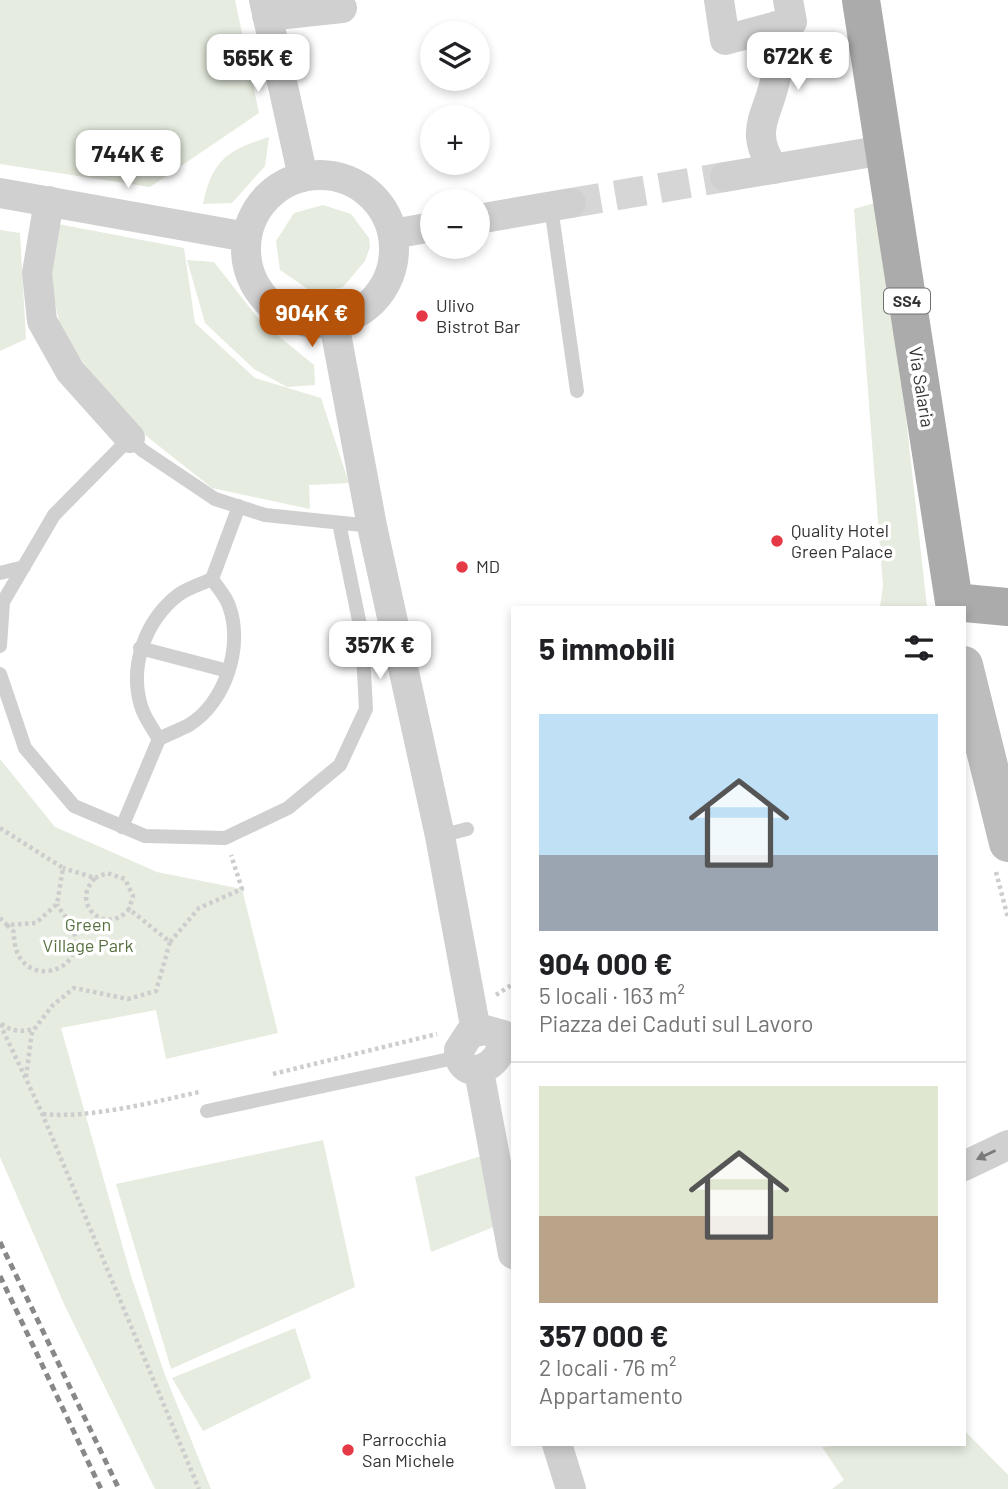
<!DOCTYPE html>
<html lang="it">
<meta charset="utf-8">
<style>
body{margin:0;font-family:Barlow,sans-serif;background:#f6f6f6;color:#202124;height:100vh;display:flex;flex-direction:column;font-size:26px;white-space:nowrap}
*{box-sizing:border-box;margin:0}
p{font-size:23px;color:#757577}
.icon{flex:none;width:38px;height:38px;fill:none;stroke:currentColor;stroke-width:2;stroke-linecap:round;stroke-linejoin:round}
.map{position:relative;flex:1;overflow:hidden}
.panel{position:absolute;left:511px;top:606px;width:455px;height:840px;display:flex;flex-direction:column;background:#fff;border-radius:0px;box-shadow:0 4px 10px #0003}
.panel>*{flex:none}
.controls{position:absolute;left:420px;top:21px;display:grid;gap:14px}
.controls a{display:grid;place-items:center;width:70px;height:70px;border-radius:50%;background:#fff;box-shadow:0 4px 10px #0003;font-size:35px}
.price{position:absolute;translate:-50% -60px;padding:0 16px;border-radius:14px;background:#fff;color:#222;font-size:23px;line-height:46px;filter:drop-shadow(0 2px 4px #0008)}
.price::after{content:'';position:absolute;left:50%;top:42px;width:21px;height:16px;margin-left:-10px;background:inherit;clip-path:polygon(0 0,100% 0,50% 100%)}
.price.current{background:#b45309;color:#fff}
ul{padding:0;list-style:none}
li{display:grid;align-content:center;gap:14px;height:371px;padding:0 28px}
li+li{border-top:2px solid #e0e0e0}
li span{display:grid;place-items:center;height:217px;border-radius:0px;color:#555}
li>.icon{margin-inline-start:auto}
span .icon{width:126px;height:126px;fill:#fffc;stroke-width:1}
li b{font-size:30px}
h2{display:flex;justify-content:space-between;align-items:center;height:84px;padding:0 28px;font-size:30px}
.map>svg:first-child{display:block}
</style>
<div class="map">
<svg width="1008" height="1489" viewBox="0 0 1008 1489">
<rect width="100%" height="100%" fill="#fff"/>
<path fill="#e6ecdf" d="M0,0h235l24,113 -109,74 -150,-23z
M269,137l-4,29 -33,37 -29,1c9,-44 25,-54 66,-67z
M882,201l45,406h-47l3,-21 -29,-377z
M323,205l28,9 18,24 1,9 -5,14 -22,26 -28,7 -35,-24 -4,-29 18,-28z
M58,224l126,24 11,75 60,55 66,20 28,85 -40,2 1,24 -98,-21 -67,-53 -44,-49 -39,-51 -12,-55z
M0,230l20,3 6,106 -26,12z
M187,260l27,2 46,59 54,44 1,20 -28,2 -33,-18 -49,-46z
M0,759l55,68 102,45 85,17 36,144 -112,26 -10,-49 -95,18 70,248 34,99 46,114h-56l-91,-185 -64,-147z
M323,1140l32,147 -184,82 -55,-185z
M481,1156l15,70 -65,26 -16,-75z
M295,1328l16,50 -108,53 -31,-53z
M964,1430l44,45v14h-176l12,-9 -22,-33 27,-3h115z"/>
<g fill="none" stroke-linecap="round" stroke-linejoin="round">
<path stroke="#d6d6d6" stroke-width="30" stroke-dasharray="30 15" stroke-linecap="butt" d="M571,203l154,-26"/>
<path stroke="#cdcdcd" stroke-width="4.5" stroke-dasharray="3.5 3.5" stroke-linecap="butt" d="M0,828l63,40 -6,36 -21,19 -29,2 -7,-7
M996,872l12,46
M95,878l12,-5 18,6 8,17 -4,13
M7,925l7,7c-2,59 73,45 60,0 -3,-11 -12,-18 -17,-28
M170,942l29,-34 43,-19 -11,-34
M496,995l17,-11
M0,1024l42,89 157,376
M1,1024c11,7 21,9 34,4
M273,1074l164,-40
M26,1077l6,-45 20,-26 22,-18 54,11 28,-8 14,-49 -41,-33c-23,28 -60,-5 -34,-31l-32,-10
M43,1114c44,5 112,-12 156,-22"/>
<path stroke="#d0d0d0" stroke-width="14" d="M551,207l26,184
M0,573l24,-6
M0,646l3,-44 51,-87 76,-77 12,12 73,49 50,16 107,11
M140,648l88,23
M0,674l25,74 49,58 71,30 80,2 63,-30 52,-43 26,-56 -4,-74 -23,-112
M159,739c-6,-10 -15,-22 -18,-33 -12,-40 4,-85 37,-111 9,-7 23,-11 34,-16
M122,827l37,-88c10,-5 20,-9 30,-14 36,-22 55,-79 40,-119 -3,-10 -12,-19 -17,-27l27,-73
M440,836l27,-7
M207,1111l252,-54"/>
<path stroke="#d0d0d0" stroke-width="30" d="M264,0l39,177
M719,0l6,40 67,-18 -4,-22
M267,16l75,-8
M774,169c-27,-40 -5,-53 2,-93 3,-17 1,-33 0,-50
M246 249a74 74 0 1 1 148 0a74 74 0 1 1-148 0Z
M725,177l159,-27
M0,193l247,44
M49,201l-12,72 5,48 28,50 60,67
M478,219l93,-16
M393,234l39,-7
M334,323l38,203 68,310 36,195
M485,1030l18,5c2,35 -44,50 -44,15l11,-17z
M479,1071l34,183
M964,1166l44,-21
M557,1444l14,45"/>
<path stroke="#bdbdbd" stroke-width="38" d="M964,665l44,178"/>
<path stroke="#ababab" stroke-width="38" d="M861,0l93,602 54,5"/>
<path stroke="#888" stroke-width="5" stroke-dasharray="7 5" stroke-linecap="butt" d="M0,1242l119,247
M0,1276l101,213"/>
</g>
<defs><path id="oneway-solid" d="M-6-.8H1V-3.2L6.5 0L1 3.2V.8H-6Z" transform="scale(1.75)"/></defs>
<use fill="#7a7a7a" href="#oneway-solid" transform="translate(986 1155) rotate(155)"/>
<g fill="#e63946" stroke="#fff" stroke-width="2.5">
<circle cx="422" cy="316" r="7"/>
<circle cx="777" cy="541" r="7"/>
<circle cx="462" cy="567" r="7"/>
<circle cx="348" cy="1450" r="7"/>
</g>
<g text-anchor="middle" stroke-width="7" stroke-linejoin="round" paint-order="stroke">
<rect fill="#fff" stroke="#707070" stroke-width="2" x="884" y="288.5" width="46" height="25" rx="5"/>
<g font-size="16" font-weight="bold" fill="#333">
<text x="907" y="307">SS4</text>
</g>
<g font-size="18" fill="#333" stroke="#fff" text-anchor="start">
<text x="436" y="312">Ulivo<tspan x="436" dy="21">Bistrot Bar</tspan></text>
<text x="791" y="537">Quality Hotel<tspan x="791" dy="21">Green Palace</tspan></text>
<text x="476" y="573">MD</text>
<text x="362" y="1446">Parrocchia<tspan x="362" dy="21">San Michele</tspan></text>
</g>
<g font-size="18" fill="#333" stroke="#fff">
<text transform="translate(921 387) rotate(81)" y="6">Via Salaria</text>
</g>
<g font-size="18" fill="#56703f" stroke="#fff">
<text x="88" y="931">Green<tspan x="88" dy="21">Village Park</tspan></text>
</g>
</g>
</svg>
<div class="controls">
<a><svg class="icon" aria-label="layers" viewBox="0 0 24 24"><path d="M12 4l9 5-9 5-9-5zM3 14l9 5 9-5"/></svg></a>
<a>+</a>
<a>−</a>
</div>
<b class="price" style="left:798px;top:92px">672K €</b>
<b class="price" style="left:258px;top:94px">565K €</b>
<b class="price" style="left:128px;top:190px">744K €</b>
<b class="price current" style="left:312px;top:349px">904K €</b>
<b class="price" style="left:380px;top:681px">357K €</b>
<section class="panel">
<h2>5 immobili<svg class="icon" aria-label="filters" viewBox="0 0 24 24"><path d="M4 7h16M4 17h16"/><circle cx="9" cy="7" r="2"/><circle cx="15" cy="17" r="2"/></svg></h2>
<ul>
<li><span style="background:linear-gradient(#bfe0f5 65%,#9aa5b1 0)"><svg class="icon" aria-label="home" viewBox="0 0 24 24"><path d="M3 11l9-7 9 7M6 9v11h12V9"/></svg></span><div><b>904 000 €</b><p>5 locali · 163 m²</p><p>Piazza dei Caduti sul Lavoro</p></div></li>
<li><span style="background:linear-gradient(#dfe7d0 60%,#b9a48a 0)"><svg class="icon" aria-label="home" viewBox="0 0 24 24"><path d="M3 11l9-7 9 7M6 9v11h12V9"/></svg></span><div><b>357 000 €</b><p>2 locali · 76 m²</p><p>Appartamento</p></div></li>
</ul>
</section>
</div>
